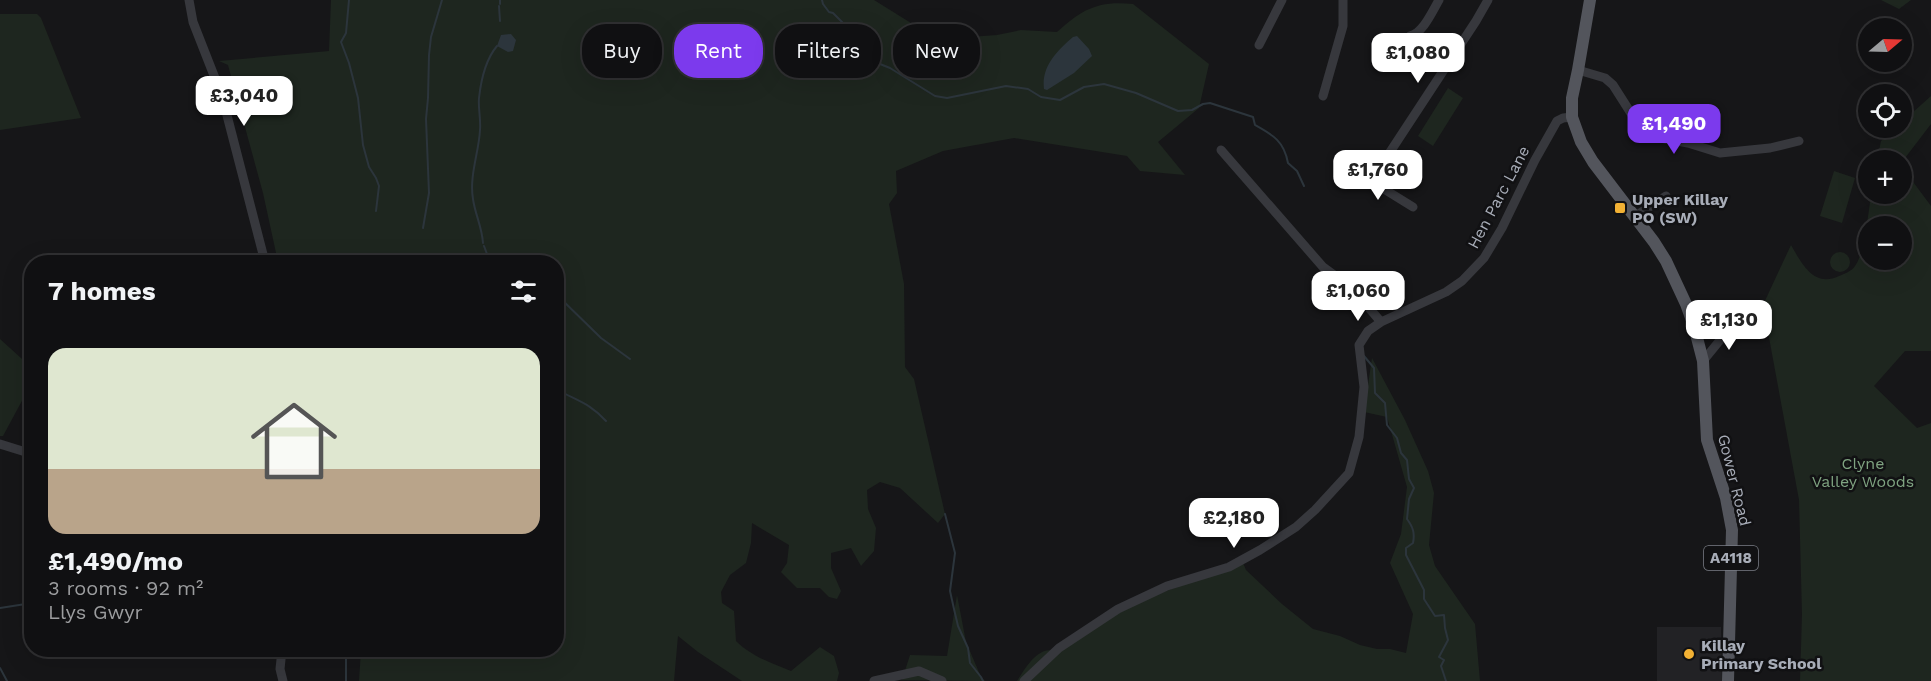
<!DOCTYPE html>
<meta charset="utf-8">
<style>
body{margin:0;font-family:"Work Sans",sans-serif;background:#19191b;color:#f1f3f6;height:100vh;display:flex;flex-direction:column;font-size:22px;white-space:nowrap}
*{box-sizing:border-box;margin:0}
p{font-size:20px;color:#9c9d9f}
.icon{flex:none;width:33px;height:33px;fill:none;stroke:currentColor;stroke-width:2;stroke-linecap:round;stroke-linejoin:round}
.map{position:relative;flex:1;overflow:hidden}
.panel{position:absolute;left:24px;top:255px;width:540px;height:402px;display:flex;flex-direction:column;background:#101012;border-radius:24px;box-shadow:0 6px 24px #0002,0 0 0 2px #303032}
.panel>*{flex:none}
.guide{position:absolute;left:582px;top:24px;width:570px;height:54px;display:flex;gap:12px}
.needle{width:39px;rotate:71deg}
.buttons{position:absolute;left:1858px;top:18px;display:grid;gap:12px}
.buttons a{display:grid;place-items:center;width:54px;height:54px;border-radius:50%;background:#101012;box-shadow:0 6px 24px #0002,0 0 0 2px #303032;font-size:30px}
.price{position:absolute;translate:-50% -51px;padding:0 14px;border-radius:12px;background:#fff;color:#222;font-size:20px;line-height:39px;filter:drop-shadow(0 2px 3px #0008)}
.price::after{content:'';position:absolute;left:50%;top:36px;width:18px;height:14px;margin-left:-9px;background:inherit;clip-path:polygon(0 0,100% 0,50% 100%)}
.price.selected{background:#7c3aed;color:#fff}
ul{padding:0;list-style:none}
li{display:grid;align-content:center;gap:12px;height:318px;padding:0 24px}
li span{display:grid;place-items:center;height:186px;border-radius:18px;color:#555}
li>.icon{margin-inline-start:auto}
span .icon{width:108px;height:108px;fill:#fffc;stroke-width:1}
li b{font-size:26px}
h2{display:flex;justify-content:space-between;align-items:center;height:72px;padding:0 24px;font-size:26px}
.chip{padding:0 21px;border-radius:24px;background:#101012;box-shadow:0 6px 24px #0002,0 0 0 2px #303032;font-size:21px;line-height:54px}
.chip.selected{background:#7c3aed;color:#fff}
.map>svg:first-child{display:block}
</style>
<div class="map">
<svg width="1931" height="681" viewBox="0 0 1931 681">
<rect width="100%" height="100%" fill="#161618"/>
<path fill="#222225" d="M1657,627h64l1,54h-65z"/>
<path fill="#1e261f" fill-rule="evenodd" d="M331,0h543l37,23 14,14 25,9 19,-9 28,-2 24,-5 36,2c24,-22 41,-32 76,-28l76,60 -10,44 -41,34 27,33 -45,-4 -13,-15 -113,-18 -71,13 -47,20 1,22 -8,11 15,80 1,83 9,12 31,135 -7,9 -38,-35 -20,-6 -13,8 1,19 8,19 -2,23 -13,15 -10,-18 -20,5v15l10,23 -4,8 -8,-2 -9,-9h-23l-16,-16 6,-9 2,-18 -37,-22 -1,20 -5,20 -16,12 -9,17 1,11 12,8 2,30c15,15 35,22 55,30l29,-24 14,9 5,17 -2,8h-95l-44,-29 -20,-16 -4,45h-315l2,-31h195v-388h-278l-15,-69 -35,-128 -9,-4 110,-10z
M1881,0h30l-12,9z
M0,14h37l4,4 40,100 -81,12z
M1448,88l15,10 -30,48 -15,-10z
M1931,96v28l-29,38v-2h-25l4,-19 14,-13h7v-6z
M1902,167l29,39v145h-26l-31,35 43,42 14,-5v258h-131l2,-67 -3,-114 -36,-195 28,-60c11,19 23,43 48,31 5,-2 13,-5 16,-10 9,-11 14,-56 16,-72h31zM1869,226h33v34h-33z
M1834,171l21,7 -13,45 -22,-7z
M1830 262a10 10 0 1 1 20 0a10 10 0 1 1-20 0Z
M0,339l32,29 -1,16 -28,52h-3z
M1372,358l33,62 23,51 6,22 -5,52 6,21 40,58 5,57h-463c8,-12 18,-31 34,-31l-18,18 73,-49 52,-25 85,-31 3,7 36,34 31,25 27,7 20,9 17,4h13l16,4 7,-39 -23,-51 11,-29 6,-47 -20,-70 -23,-5z
M957,595l9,47 15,35 4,4 -83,-1 8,-25 37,1z"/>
<path fill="#2c353c" d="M511,34l5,6 -3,11 -5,1 -11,-6 4,-11z
M1077,36l12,13 3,7 -18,17 -27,17 -3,-1c-3,-23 14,-39 29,-52z"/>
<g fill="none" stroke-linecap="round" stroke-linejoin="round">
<path stroke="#2c353c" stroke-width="2" d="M349,0l-3,33 -5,9 8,21 9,35 5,47 6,22 7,11 3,8 -3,25
M822,0l1,4 6,8 4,1 13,13 5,12 9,12 15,12 15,6 45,28 12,2 59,-12 22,3 13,8 19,3 24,-13 20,-3 32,9 42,18 14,-1 11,-6 7,-1 43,14 2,8c18,10 29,16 33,38l9,8 7,15
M500,4v-4
M499,6l1,15
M423,228l6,-35 -3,-74 2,-21 1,-43 2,-18 11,-37
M483,243c-1,-16 -8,-29 -10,-44 -4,-23 6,-47 7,-69 1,-11 -2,-22 -1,-32 2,-18 7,-39 18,-52
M484,246l6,16
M556,294l45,44 29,21
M1364,356l10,12 1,25 10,10 2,22 10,13 4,15 6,7 2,19 5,9 -5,11 -2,20c6,8 8,14 6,24l-7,5v7l18,35v9l11,17 9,-1 1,13 3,12 -9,17 5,3 -3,6 5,15
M556,389c21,12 34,14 50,32
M945,514l10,39 -5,38 4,18 4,17 10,22 2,15 11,14 2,4
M0,608l32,-5
M0,668l7,13
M346,681v-31"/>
<path stroke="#37383d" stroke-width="9" d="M189,0l4,22 29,74 43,166
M1410,36c13,-3 22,-24 29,-36
M1259,45l23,-45
M1578,70l27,8 8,7 28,44 8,7 39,7 32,10 50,-5 29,-7
M1323,96l20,-70v-26
M1221,150l102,117 29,21 29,34
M1354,173l17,8 42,26
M1371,181l105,-160 12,-21
M1634,217l32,-21
M1703,361l31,-38
M0,444l32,10
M282,650l-2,19 3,12
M874,681l45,-10 23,10
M1024,681l35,-33 59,-39 49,-23 62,-19 31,-17 36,-23 19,-17 34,-37 10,-36 5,-50 -5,-42 9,-14 13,-9 65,-30 16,-11 22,-23 18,-30 33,-68 22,-39 6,-3 9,-1"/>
<path stroke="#53555c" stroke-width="12" d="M1590,0l-12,70 -6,28v19l9,25 12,20 61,80 12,19 20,43 8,22 9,35 4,79 19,58 6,32 -4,151"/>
</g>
<g fill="#f2b134" stroke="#111113" stroke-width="2">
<rect x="1614" y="202" width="12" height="12" rx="3"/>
<circle cx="1689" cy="654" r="6"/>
</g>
<g text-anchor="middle" stroke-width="5" stroke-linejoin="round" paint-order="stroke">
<rect fill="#111113" stroke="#7b7e86" stroke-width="1.5" x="1704" y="546" width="54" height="24" rx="4.5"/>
<g font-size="15" font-weight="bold" fill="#a8adb8">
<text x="1731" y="563">A4118</text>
</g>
<g font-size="16" fill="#a8adb8" stroke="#111113">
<text transform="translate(1498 197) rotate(-62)" y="6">Hen Parc Lane</text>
<text transform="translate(1735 480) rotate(76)" y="6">Gower Road</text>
</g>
<g font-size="16" font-weight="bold" fill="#a8adb8" stroke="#111113" text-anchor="start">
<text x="1632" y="205">Upper Killay<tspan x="1632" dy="18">PO (SW)</tspan></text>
<text x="1701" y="651">Killay<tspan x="1701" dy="18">Primary School</tspan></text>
</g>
<g font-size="16" fill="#7fa381" stroke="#111113">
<text x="1863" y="469">Clyne<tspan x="1863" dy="18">Valley Woods</tspan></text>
</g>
</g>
</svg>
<div class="buttons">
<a><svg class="needle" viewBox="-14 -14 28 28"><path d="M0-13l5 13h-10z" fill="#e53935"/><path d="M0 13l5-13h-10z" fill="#9c9d9f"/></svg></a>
<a><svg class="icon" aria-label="locate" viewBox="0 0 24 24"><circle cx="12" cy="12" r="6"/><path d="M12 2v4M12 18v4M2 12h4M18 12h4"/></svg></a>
<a>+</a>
<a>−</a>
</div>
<b class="price" style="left:1418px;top:84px">£1,080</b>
<b class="price" style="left:244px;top:127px">£3,040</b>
<b class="price selected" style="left:1674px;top:155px">£1,490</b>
<b class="price" style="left:1378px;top:201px">£1,760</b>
<b class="price" style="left:1358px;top:322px">£1,060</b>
<b class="price" style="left:1729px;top:351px">£1,130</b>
<b class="price" style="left:1234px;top:549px">£2,180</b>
<div class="guide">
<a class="chip">Buy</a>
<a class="chip selected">Rent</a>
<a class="chip">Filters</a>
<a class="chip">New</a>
</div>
<section class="panel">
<h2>7 homes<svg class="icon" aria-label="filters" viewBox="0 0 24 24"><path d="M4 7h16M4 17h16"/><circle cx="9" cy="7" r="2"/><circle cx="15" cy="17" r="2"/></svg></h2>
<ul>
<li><span style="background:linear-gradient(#dfe7d0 65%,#b9a48a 0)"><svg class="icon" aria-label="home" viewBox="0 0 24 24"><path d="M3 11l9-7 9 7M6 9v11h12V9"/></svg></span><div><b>£1,490/mo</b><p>3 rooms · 92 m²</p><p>Llys Gwyr</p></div></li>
</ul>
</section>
</div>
